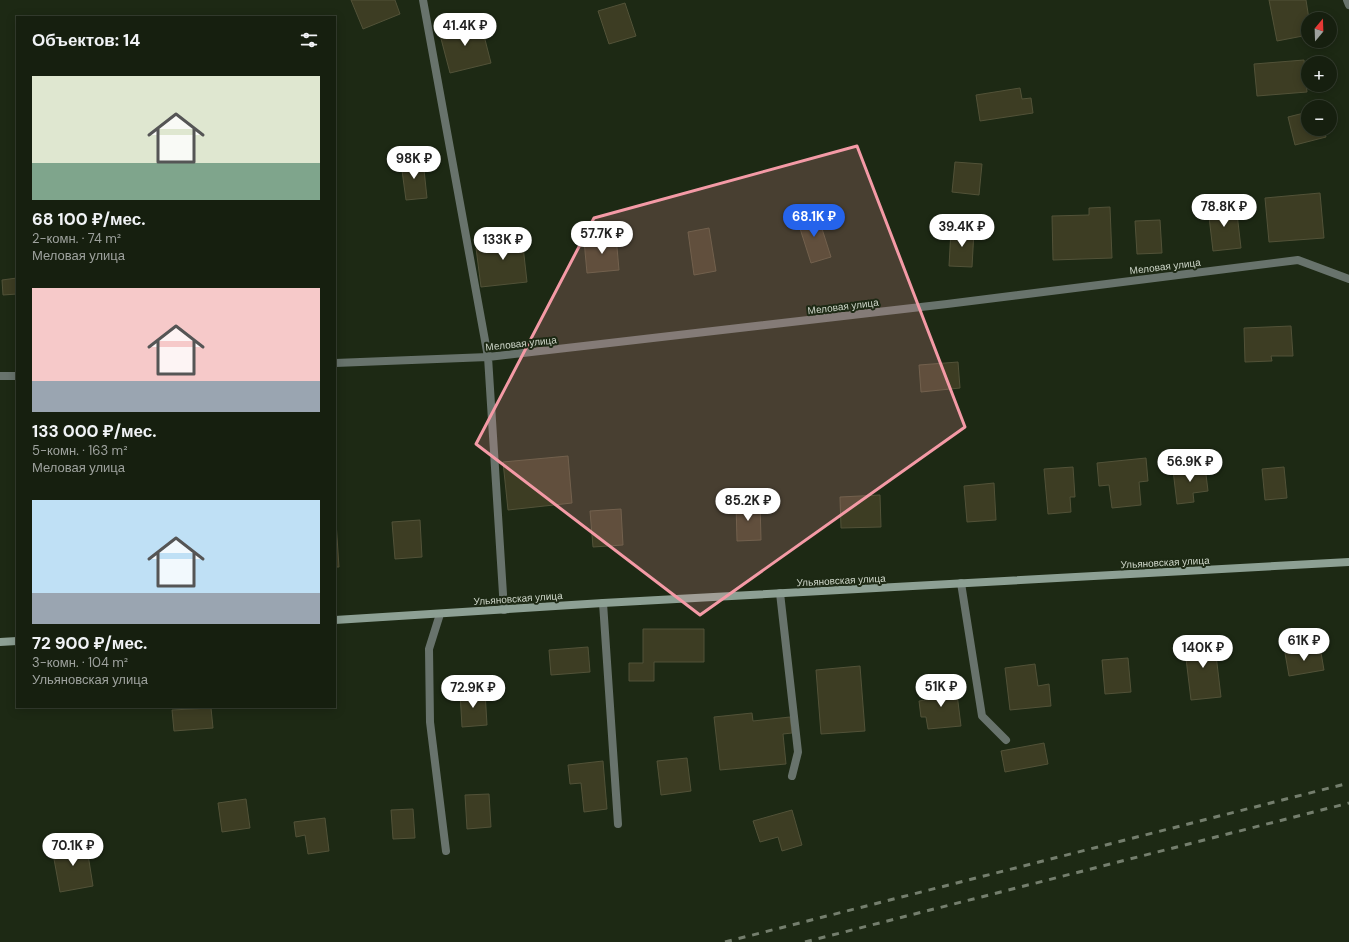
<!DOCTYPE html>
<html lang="ru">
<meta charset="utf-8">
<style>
body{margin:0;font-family:"DM Sans",sans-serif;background:#1f2718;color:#f1f3f6;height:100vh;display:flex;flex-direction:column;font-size:15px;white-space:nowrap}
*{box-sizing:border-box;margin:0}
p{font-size:13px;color:#9ea29e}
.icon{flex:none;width:22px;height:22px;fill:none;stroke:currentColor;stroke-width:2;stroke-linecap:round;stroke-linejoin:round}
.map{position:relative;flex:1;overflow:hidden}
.drawer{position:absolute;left:16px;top:16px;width:320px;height:692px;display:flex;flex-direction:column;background:#161f0f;border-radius:0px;box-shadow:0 2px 10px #0003,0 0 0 1px #353d2f}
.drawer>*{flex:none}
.needle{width:26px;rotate:19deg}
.tools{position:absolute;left:1301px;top:12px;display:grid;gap:8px}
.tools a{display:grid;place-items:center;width:36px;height:36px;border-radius:50%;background:#161f0f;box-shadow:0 2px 10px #0003,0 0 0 1px #353d2f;font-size:20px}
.price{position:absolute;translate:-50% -34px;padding:0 9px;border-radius:14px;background:#fff;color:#222;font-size:13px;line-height:26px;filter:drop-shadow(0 1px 2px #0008)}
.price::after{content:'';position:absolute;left:50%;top:24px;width:12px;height:9px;margin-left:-6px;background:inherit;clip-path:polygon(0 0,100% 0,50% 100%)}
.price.on{background:#2563eb;color:#fff}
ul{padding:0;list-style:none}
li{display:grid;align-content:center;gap:8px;height:212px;padding:0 16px}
li span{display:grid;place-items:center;height:124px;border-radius:0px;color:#555}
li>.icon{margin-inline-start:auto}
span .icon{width:72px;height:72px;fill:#fffc;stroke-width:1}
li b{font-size:17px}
h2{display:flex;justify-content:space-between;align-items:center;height:48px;padding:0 16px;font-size:17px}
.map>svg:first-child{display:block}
</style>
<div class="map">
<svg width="1349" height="942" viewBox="0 0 1349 942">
<rect width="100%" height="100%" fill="#1d2914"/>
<path fill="#3d3d23" stroke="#525238" d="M351,0h44l5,14 -37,15z
M1269,0h37l3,19h-1v16l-31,6z
M625,3l11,33 -27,8 -11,-33z
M480,20l11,43 -41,10 -11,-42z
M1304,60l3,32 -50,4 -3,-32z
M1020,88l2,11 9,-1 2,15 -53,8 -4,-26z
M1308,112v17h16l2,8 -31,8 -7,-28z
M423,160l4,38 -21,2 -5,-37z
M955,162l27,2 -3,31 -27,-3z
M1320,193l4,45 -55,4 -4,-44z
M1236,205l5,43 -28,3 -5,-43z
M1110,207l2,51 -59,2 -1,-44 37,-1v-7z
M817,213l14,44 -20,6 -14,-44z
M1160,220l2,33 -25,1 -2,-33z
M521,228l6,54 -46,5 -5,-39 30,-4 -1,-14z
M709,228l7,43 -22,4 -6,-43z
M951,230l23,1 -2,36 -23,-1z
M616,236l3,34 -32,3 -3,-33z
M17,278v16l-14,1 -1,-15z
M1291,326l2,30h-22l1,5 -27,1 -1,-34z
M958,362l2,26 -39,4 -2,-27z
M568,456l4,47 -64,7 -5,-48z
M1146,458l2,23 -9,1 2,23 -29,3 -3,-23 -10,1 -2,-23z
M1205,466l3,25 -15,2 1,9 -17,2 -4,-34z
M1073,467l2,30h-5l1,15 -23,2 -4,-45z
M1284,467l3,31 -22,2 -3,-31z
M994,483l2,37 -29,2 -3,-36z
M880,495l1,32 -40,1 -1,-31z
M760,502l1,38 -24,1 -1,-38z
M621,509l2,36 -30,2 -3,-36z
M420,520l2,37 -27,2 -3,-37z
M335,522h1l3,45h-4z
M643,629h61v33h-50v19h-25v-18h14z
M1214,638l7,59 -30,3 -7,-58z
M588,647l2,25 -39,3 -2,-25z
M1320,647l4,23 -35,6 -4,-23z
M1128,658l3,34 -26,2 -3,-34z
M1035,664l3,22 11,-2 2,22 -41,4 -5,-42z
M860,666l5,65 -44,3 -5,-64z
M956,686l5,40 -33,3 -2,-12h-5l-2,-16 6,-1 -2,-10z
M485,691l2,34 -25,2 -2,-35z
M211,708l2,20 -39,3 -2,-21z
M752,713l1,8 37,-4 2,16 -9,1 3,30 -66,6 -6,-53z
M1044,743l4,21 -43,8 -4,-21z
M687,758l4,33 -30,4 -4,-34z
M603,761l4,48 -23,3 -3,-29 -11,1 -2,-19z
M489,794l2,33 -24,2 -2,-34z
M246,799l4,29 -28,4 -4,-29z
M413,809l2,29 -22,1 -2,-29z
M792,810l10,35 -20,6 -4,-14 -18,5 -7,-21z
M325,818l4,33 -21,3 -3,-19 -9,2 -2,-15z
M86,842l7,44 -33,6 -8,-44z"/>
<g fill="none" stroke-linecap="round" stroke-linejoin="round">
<path stroke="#68736c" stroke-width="8" d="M961,583l21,133 24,24
M780,593l18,159 -6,24
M603,603l15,221
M440,614l-11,35 1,73 16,129"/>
<path stroke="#68736c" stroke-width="8" d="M423,0l65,357 16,253
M1347,0l2,5
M335,363l153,-6 459,-53 351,-44 51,19
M0,376h17"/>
<path stroke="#8da094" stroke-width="8" d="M335,620l268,-17 746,-41
M0,642l17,-1"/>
<path stroke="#747e6d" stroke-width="3" stroke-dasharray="7 7" stroke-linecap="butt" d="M725,942l624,-159
M805,942l544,-139"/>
</g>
<path fill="#f49aa6" fill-opacity="0.2" stroke="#f49aa6" stroke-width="3" stroke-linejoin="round" d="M857,146l108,281 -265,188 -224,-171 118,-226z"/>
<g text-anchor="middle" stroke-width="4" stroke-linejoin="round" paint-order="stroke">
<g font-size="10" fill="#ced6c9" stroke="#1d2914">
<text transform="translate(1165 266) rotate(-7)" y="4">Меловая улица</text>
<text transform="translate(843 306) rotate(-7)" y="4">Меловая улица</text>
<text transform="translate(521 343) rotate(-6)" y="4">Меловая улица</text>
<text transform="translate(1165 562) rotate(-3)" y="4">Ульяновская улица</text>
<text transform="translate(841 580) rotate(-3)" y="4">Ульяновская улица</text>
<text transform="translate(518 598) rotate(-4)" y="4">Ульяновская улица</text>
</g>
</g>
</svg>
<div class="tools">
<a><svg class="needle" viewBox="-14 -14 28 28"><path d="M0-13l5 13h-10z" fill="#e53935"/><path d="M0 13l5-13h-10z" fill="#9ea29e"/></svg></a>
<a>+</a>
<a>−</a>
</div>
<b class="price" style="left:465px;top:47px">41.4K ₽</b>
<b class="price" style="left:414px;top:180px">98K ₽</b>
<b class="price" style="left:1224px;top:228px">78.8K ₽</b>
<b class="price on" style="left:814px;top:238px">68.1K ₽</b>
<b class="price" style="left:962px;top:248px">39.4K ₽</b>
<b class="price" style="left:602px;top:255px">57.7K ₽</b>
<b class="price" style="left:503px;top:261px">133K ₽</b>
<b class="price" style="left:1190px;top:483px">56.9K ₽</b>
<b class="price" style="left:748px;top:522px">85.2K ₽</b>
<b class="price" style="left:1304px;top:662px">61K ₽</b>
<b class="price" style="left:1203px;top:669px">140K ₽</b>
<b class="price" style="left:941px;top:708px">51K ₽</b>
<b class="price" style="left:473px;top:709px">72.9K ₽</b>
<b class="price" style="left:73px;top:867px">70.1K ₽</b>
<section class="drawer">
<h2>Объектов: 14<svg class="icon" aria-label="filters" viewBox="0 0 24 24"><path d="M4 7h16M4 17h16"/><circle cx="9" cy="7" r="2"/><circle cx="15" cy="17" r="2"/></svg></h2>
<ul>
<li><span style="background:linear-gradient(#dfe7d0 70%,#7fa58c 0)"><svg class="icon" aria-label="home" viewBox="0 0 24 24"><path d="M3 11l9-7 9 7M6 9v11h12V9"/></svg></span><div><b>68 100 ₽/мес.</b><p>2-комн. · 74 m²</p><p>Меловая улица</p></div></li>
<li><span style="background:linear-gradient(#f6c9c9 75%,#9aa5b1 0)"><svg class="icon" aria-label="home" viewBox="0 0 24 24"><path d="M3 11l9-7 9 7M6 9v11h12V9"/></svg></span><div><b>133 000 ₽/мес.</b><p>5-комн. · 163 m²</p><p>Меловая улица</p></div></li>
<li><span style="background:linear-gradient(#bfe0f5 75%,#9aa5b1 0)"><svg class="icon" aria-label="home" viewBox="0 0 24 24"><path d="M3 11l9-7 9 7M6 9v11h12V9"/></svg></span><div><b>72 900 ₽/мес.</b><p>3-комн. · 104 m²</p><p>Ульяновская улица</p></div></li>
</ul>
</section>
</div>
